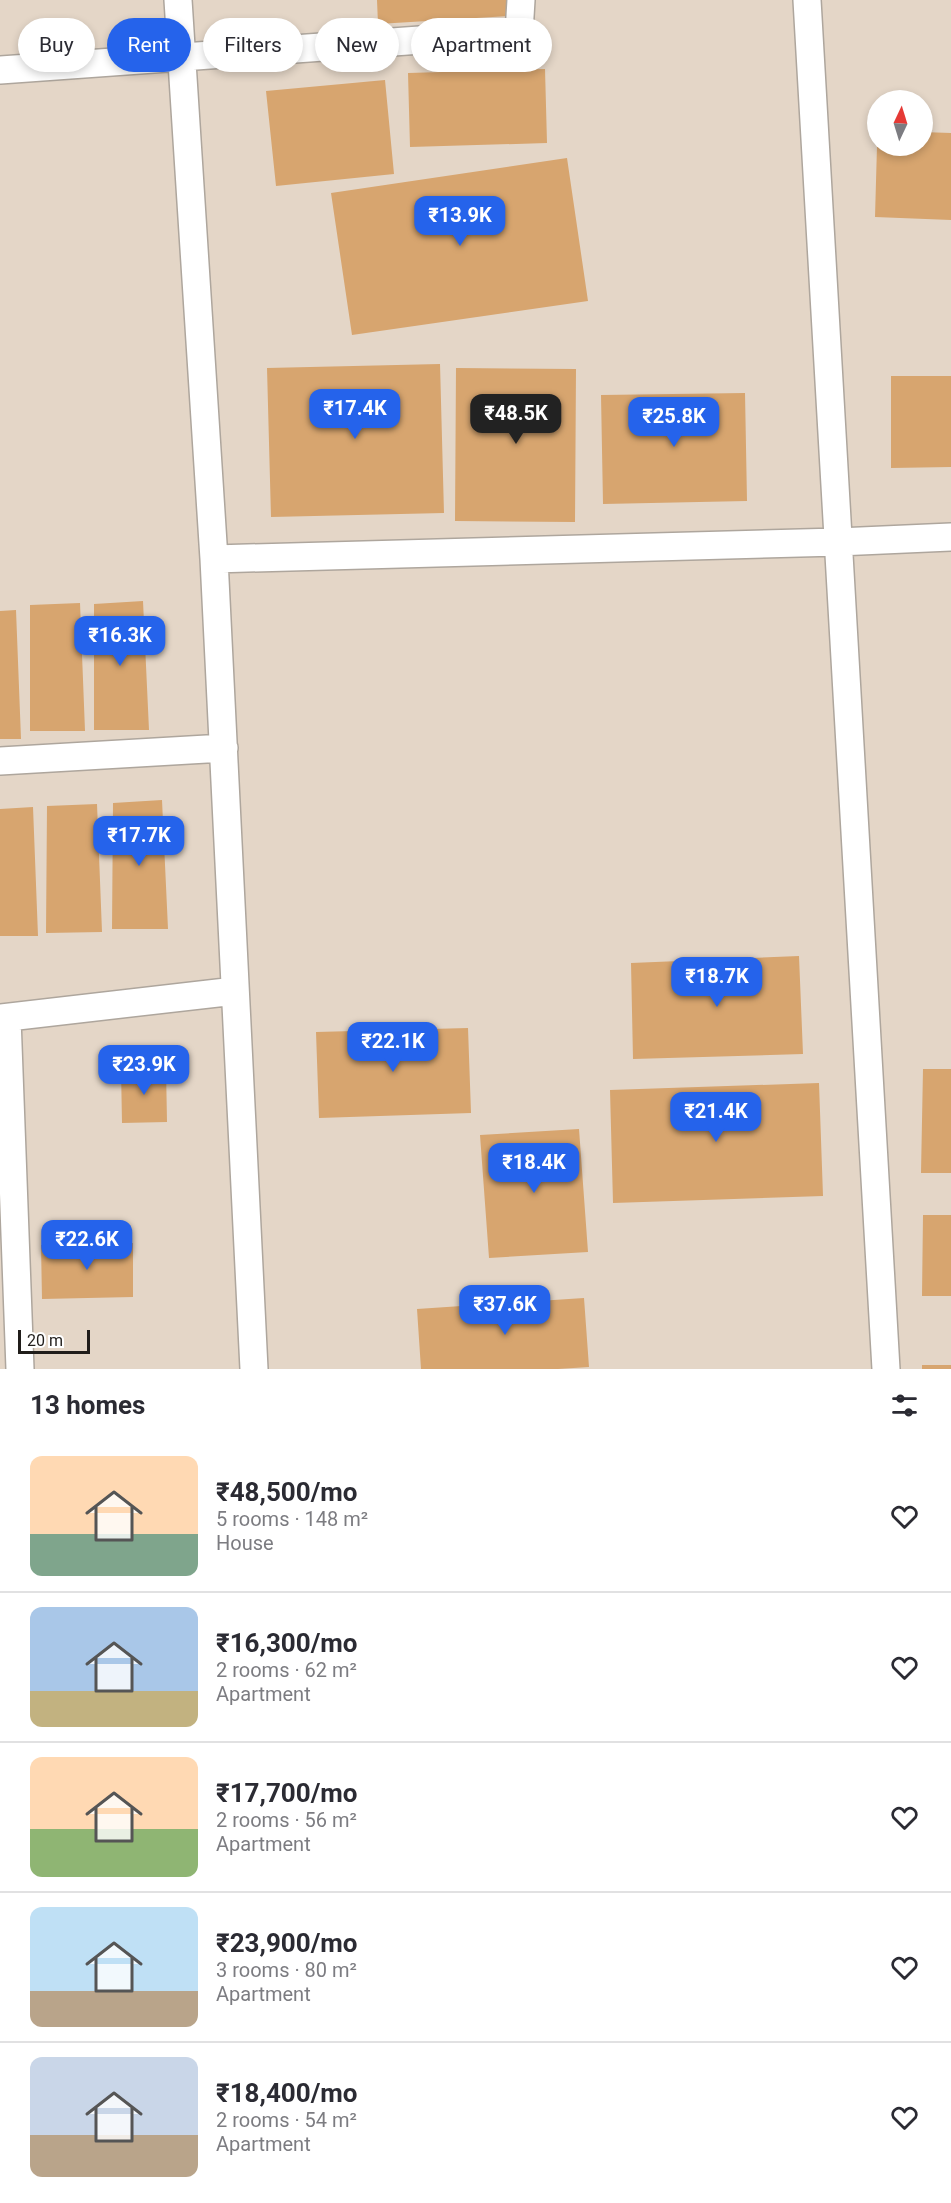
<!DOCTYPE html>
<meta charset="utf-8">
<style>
body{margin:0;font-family:Roboto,sans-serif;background:#f7f7f7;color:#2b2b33;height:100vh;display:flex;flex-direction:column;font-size:22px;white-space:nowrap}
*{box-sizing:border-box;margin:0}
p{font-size:20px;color:#7c7c81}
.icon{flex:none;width:33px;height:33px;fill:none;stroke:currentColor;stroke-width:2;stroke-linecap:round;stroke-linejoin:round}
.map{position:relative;height:1369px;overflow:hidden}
.sheet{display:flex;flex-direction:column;background:#fff;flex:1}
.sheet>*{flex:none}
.banner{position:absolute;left:18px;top:18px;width:600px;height:54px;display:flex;gap:12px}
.needle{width:39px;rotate:4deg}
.controls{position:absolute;left:867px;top:90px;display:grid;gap:12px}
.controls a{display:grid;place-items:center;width:66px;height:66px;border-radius:50%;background:#fff;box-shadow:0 3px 9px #0003;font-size:30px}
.scale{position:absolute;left:18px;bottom:15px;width:72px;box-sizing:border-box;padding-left:6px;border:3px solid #201d1a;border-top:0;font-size:16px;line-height:21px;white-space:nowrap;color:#201d1a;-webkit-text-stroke:4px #fff;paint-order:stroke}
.price{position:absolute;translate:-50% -51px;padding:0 14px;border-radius:12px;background:#2563eb;color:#fff;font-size:20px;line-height:39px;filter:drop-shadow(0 2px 3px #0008)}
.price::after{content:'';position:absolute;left:50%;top:36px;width:18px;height:14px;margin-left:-9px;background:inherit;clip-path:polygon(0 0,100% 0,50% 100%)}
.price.selected{background:#222;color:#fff}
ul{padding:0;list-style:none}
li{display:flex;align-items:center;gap:18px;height:150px;padding:0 30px}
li+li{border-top:2px solid #e1e1e2}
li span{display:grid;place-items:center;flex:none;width:168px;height:120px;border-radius:12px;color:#555}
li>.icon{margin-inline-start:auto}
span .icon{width:72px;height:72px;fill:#fffc;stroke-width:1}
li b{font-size:26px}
h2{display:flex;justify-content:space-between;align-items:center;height:72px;padding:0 30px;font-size:26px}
.chip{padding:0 21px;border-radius:27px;background:#fff;box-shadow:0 3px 9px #0003;font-size:21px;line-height:54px}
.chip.selected{background:#2563eb;color:#fff}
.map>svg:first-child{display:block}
</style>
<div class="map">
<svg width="951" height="1369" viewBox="0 0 951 1369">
<rect width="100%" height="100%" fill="#eae1d9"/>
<path fill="#e4d6c7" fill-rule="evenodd" d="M0,0h951v1369h-951zM878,100h44v46h-44z"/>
<path fill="#d7a56f" d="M377,0h134l-2,16 -131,8z
M545,69l2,74 -137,4 -2,-74z
M385,80l9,94 -118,12 -10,-95z
M922,132l29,1v87l-76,-3 2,-71h45z
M567,158l21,143 -236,34 -21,-142z
M440,364l4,149 -173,4 -4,-149z
M456,368l120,1 -1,153 -120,-1z
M891,376h60v91l-60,1z
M745,393l2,108 -144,3 -2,-109z
M143,601l6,129h-55v-126z
M80,603l5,128h-55v-126z
M16,610l5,129h-21v-128z
M162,800l6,129h-56l1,-126z
M97,804l5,128 -56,1 1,-127z
M33,807l5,129h-38v-127z
M799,956l4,98 -170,5 -2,-96z
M468,1028l3,85 -152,5 -3,-86z
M166,1068l1,54 -45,1 -1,-54z
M923,1069h28v104h-30z
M819,1083l4,113 -210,7 -3,-113z
M579,1129l9,123 -99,6 -9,-123z
M923,1215h28v81h-29z
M133,1243v54l-91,2 -1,-54z
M584,1298l5,69 -31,2h-137l-4,-60z
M922,1365h29v4h-29z"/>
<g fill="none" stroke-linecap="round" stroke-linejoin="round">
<defs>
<path id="street" d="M178,0l36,559 40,810
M807,0l79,1369
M0,70l519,-37 2,-33
M214,559l624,-17 113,-5
M0,761l224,-13
M0,1018l235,-27
M7,1018l13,351"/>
</defs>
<use href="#street" stroke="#aea69d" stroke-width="30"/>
<use href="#street" stroke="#fff" stroke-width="27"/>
</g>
</svg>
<div class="controls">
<a><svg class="needle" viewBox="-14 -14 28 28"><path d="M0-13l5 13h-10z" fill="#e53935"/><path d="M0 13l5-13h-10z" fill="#7c7c81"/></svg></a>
</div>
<div class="scale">20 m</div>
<b class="price" style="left:460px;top:247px">₹13.9K</b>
<b class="price" style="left:355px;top:440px">₹17.4K</b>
<b class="price selected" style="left:516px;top:445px">₹48.5K</b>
<b class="price" style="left:674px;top:448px">₹25.8K</b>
<b class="price" style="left:120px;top:667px">₹16.3K</b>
<b class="price" style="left:139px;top:867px">₹17.7K</b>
<b class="price" style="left:717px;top:1008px">₹18.7K</b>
<b class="price" style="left:393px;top:1073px">₹22.1K</b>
<b class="price" style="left:144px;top:1096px">₹23.9K</b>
<b class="price" style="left:716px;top:1143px">₹21.4K</b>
<b class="price" style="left:534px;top:1194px">₹18.4K</b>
<b class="price" style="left:87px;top:1271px">₹22.6K</b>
<b class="price" style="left:505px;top:1336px">₹37.6K</b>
<div class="banner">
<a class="chip">Buy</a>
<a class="chip selected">Rent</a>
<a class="chip">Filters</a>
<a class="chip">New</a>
<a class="chip">Apartment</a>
</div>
</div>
<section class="sheet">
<h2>13 homes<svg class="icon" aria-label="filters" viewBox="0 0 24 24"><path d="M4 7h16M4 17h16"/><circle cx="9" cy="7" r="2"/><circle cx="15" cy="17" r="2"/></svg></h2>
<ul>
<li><span style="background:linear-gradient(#ffd9b3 65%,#7fa58c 0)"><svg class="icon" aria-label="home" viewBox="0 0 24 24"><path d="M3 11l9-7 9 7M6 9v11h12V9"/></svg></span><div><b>₹48,500/mo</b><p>5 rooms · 148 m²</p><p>House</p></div><svg class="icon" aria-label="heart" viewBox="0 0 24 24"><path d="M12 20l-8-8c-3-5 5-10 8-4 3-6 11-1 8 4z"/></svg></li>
<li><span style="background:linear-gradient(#a9c7e8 70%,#c2b280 0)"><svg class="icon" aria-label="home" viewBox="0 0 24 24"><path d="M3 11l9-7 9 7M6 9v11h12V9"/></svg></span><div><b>₹16,300/mo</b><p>2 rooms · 62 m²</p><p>Apartment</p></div><svg class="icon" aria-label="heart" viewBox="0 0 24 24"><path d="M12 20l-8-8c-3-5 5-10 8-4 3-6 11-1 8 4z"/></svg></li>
<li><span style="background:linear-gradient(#ffd9b3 60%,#8fb573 0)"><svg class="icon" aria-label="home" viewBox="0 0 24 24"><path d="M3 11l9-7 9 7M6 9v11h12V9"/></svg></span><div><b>₹17,700/mo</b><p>2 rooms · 56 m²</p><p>Apartment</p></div><svg class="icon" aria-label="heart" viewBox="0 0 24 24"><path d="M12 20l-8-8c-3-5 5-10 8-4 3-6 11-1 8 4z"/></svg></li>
<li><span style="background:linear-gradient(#bfe0f5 70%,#b9a48a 0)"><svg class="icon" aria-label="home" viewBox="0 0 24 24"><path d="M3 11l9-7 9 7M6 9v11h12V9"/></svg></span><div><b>₹23,900/mo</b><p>3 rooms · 80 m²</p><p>Apartment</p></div><svg class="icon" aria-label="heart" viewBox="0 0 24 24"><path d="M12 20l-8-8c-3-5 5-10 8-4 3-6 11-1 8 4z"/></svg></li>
<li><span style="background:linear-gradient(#c9d6e8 65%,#b9a48a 0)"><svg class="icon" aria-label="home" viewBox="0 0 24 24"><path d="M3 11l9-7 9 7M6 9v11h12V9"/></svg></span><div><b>₹18,400/mo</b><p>2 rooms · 54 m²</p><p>Apartment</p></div><svg class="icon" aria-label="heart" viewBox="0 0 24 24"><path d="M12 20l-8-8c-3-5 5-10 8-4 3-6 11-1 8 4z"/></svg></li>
</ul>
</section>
